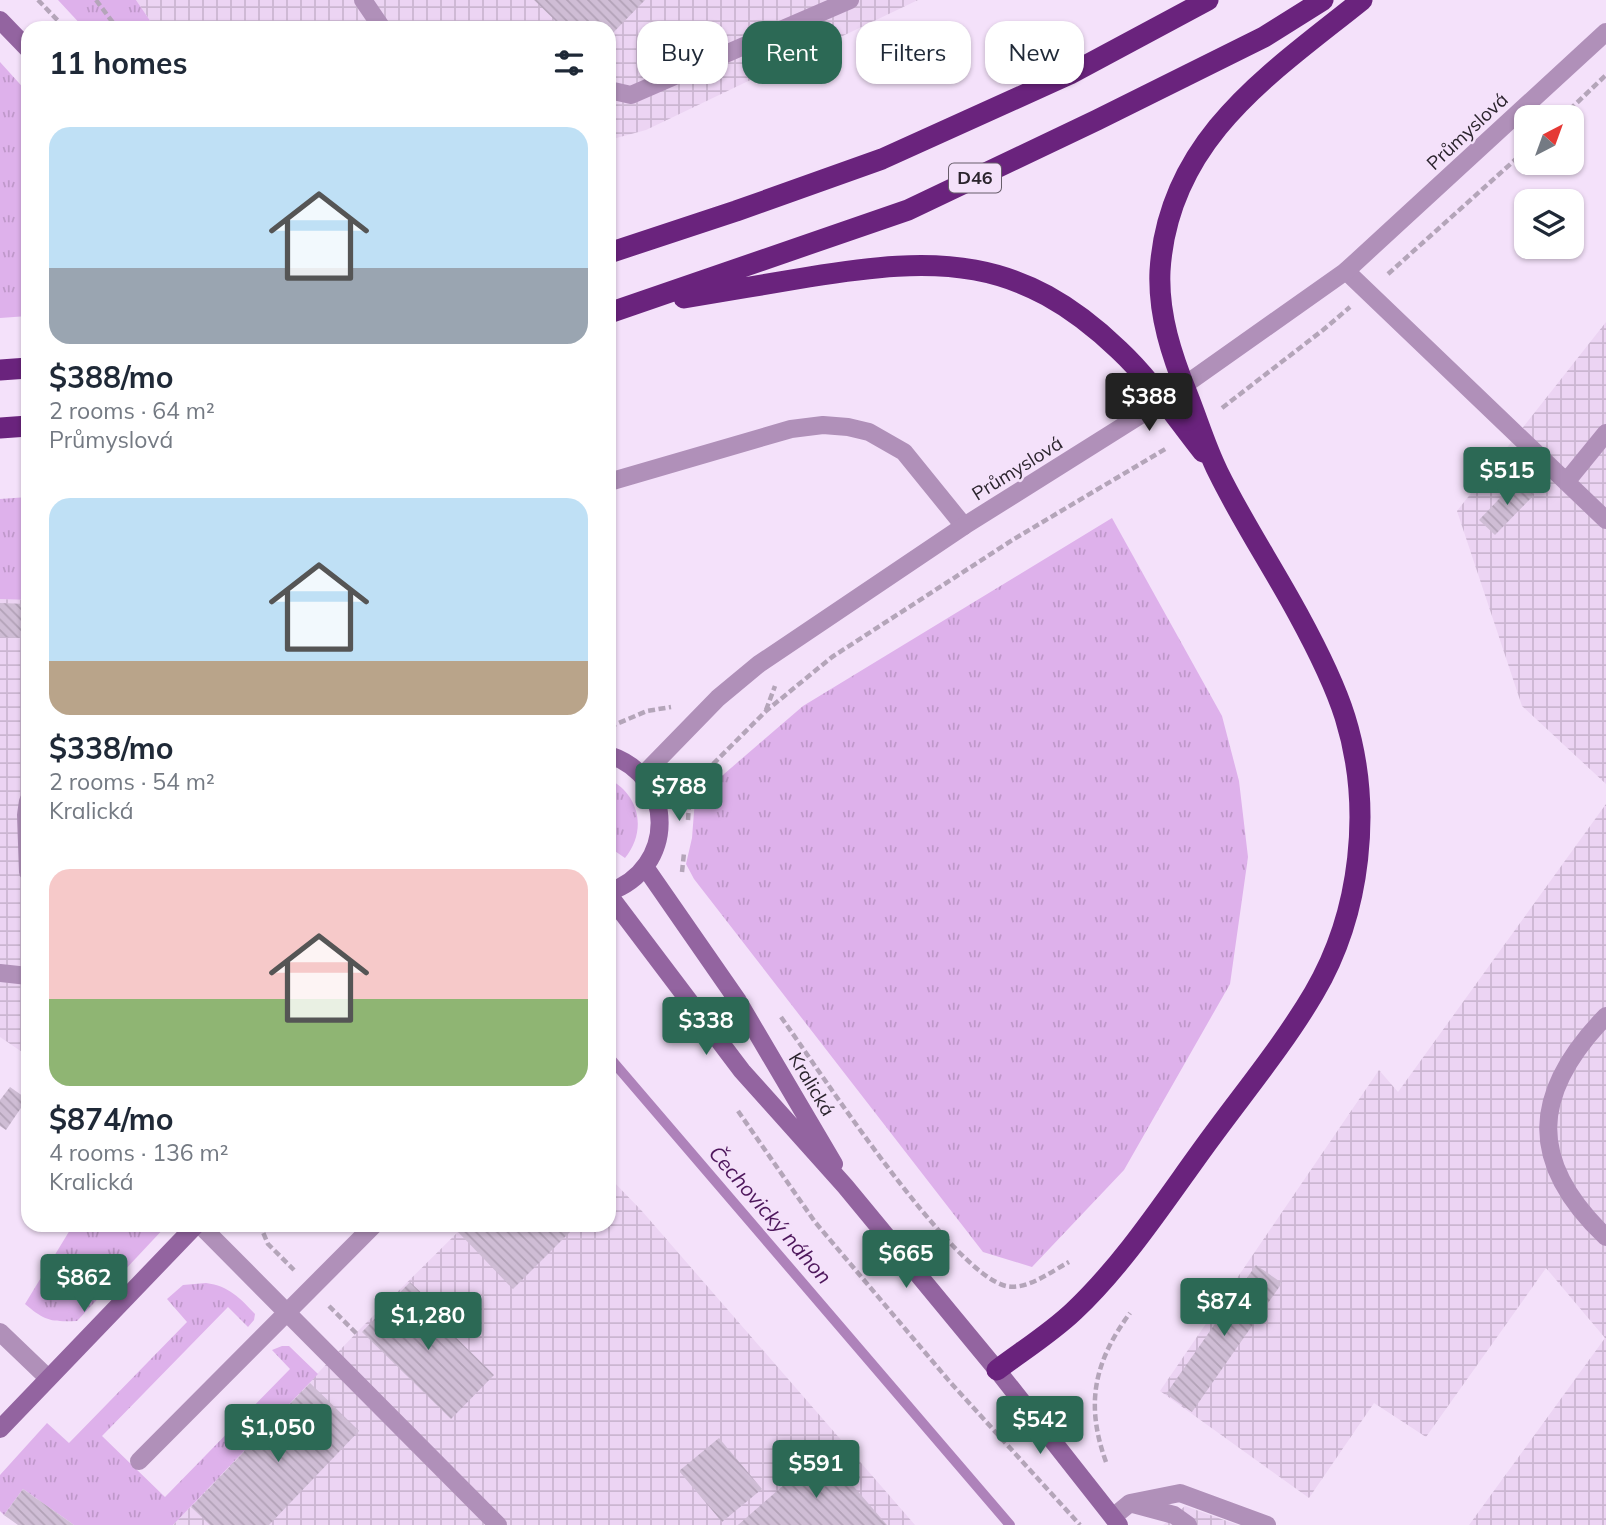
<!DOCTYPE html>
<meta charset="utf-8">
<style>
body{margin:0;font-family:Mulish,sans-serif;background:#f2f2f3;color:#1f2937;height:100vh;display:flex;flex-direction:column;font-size:26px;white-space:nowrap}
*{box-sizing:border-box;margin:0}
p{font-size:23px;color:#747a83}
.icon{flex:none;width:38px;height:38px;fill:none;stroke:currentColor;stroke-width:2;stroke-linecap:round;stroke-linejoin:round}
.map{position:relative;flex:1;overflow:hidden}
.panel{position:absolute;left:21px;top:21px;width:595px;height:1211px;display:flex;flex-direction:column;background:#fff;border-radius:21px;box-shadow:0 2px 5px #0004}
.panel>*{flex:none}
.hud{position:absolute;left:637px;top:21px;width:665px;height:63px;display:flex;gap:14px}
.needle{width:46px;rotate:41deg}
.tools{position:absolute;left:1514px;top:105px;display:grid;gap:14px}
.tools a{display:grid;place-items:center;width:70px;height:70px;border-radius:14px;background:#fff;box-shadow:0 2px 5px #0004;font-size:35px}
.price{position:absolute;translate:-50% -60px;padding:0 16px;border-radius:7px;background:#2c6955;color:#fff;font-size:23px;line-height:46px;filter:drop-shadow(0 2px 4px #0008)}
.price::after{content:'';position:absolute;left:50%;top:42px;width:21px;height:16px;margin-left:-10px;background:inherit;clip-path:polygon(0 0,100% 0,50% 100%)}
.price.selected{background:#222;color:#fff}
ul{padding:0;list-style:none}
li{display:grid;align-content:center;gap:14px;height:371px;padding:0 28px}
li span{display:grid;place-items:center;height:217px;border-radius:21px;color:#555}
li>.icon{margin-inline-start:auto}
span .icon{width:126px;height:126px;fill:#fffc;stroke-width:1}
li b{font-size:30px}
h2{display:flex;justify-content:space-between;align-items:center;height:84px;padding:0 28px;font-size:30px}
.tag{padding:0 24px;border-radius:21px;background:#fff;box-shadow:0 2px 5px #0004;font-size:24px;line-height:63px}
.tag.selected{background:#2c6955;color:#fff}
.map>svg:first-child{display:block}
</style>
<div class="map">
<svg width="1606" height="1525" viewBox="0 0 1606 1525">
<defs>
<pattern id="industrial-grid" width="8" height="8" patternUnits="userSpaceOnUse" patternTransform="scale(1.75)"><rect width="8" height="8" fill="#ecd4f3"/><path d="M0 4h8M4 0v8" fill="none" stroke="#cbb6d1"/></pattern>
<pattern id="grass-tufts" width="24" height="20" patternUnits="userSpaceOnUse" patternTransform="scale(1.75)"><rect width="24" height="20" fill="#deb1eb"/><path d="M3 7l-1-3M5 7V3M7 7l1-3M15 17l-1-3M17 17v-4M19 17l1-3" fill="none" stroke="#bf98ca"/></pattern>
<pattern id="building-back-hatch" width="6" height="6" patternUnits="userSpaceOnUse" patternTransform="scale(1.75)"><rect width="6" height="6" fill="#cfbdd5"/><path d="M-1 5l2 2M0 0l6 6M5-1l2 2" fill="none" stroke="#b2a2b7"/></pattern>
</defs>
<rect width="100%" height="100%" fill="#f4e1fa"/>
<path fill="url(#industrial-grid)" d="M136,0h782l-272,130 -37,10v-112h-454z
M1606,322v462l-84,-78 -65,-195z
M0,599l28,1v456l-28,-19z
M1606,804v721h-137l136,-187 -59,-70 -120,169 -52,-34 -65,95 -149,-107 219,-321 19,22z
M609,1177l32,33 274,315h-742l188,-197 104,-103h144z
M1185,1506l53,19h-75z"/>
<path fill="url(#grass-tufts)" d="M58,0h78l19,28h-71z
M0,62l28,31v223l-28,2z
M28,497v103l-28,-1v-100z
M1112,518l110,198 17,65 9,76 -18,127 -106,186 -92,97 -49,-15 -289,-373 -8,-15 6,-26 3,-39 108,-93z
M609,779c31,16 38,52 16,79l-16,-11z
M73,1225h94l-90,96c-26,1 -32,0 -52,-17z
M206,1283c23,3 34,15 49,31l-1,6 -6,7 -20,-20 -126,129 63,61 125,-128 -18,-19 10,-4h7l29,28 -145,151h-99l-51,-36 -19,26 -4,-4v-36l47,-52 22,20 118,-121 -20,-23 16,-14z"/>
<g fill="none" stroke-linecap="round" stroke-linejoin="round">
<path stroke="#ae82ba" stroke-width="10" d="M609,1057l401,468"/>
</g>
<path fill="url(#building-back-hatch)" d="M534,0h111l-36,37v-9h-46z
M1518,479l16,16 -39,40 -16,-15z
M0,603l28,1v34l-28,-1z
M10,1087l17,12 -21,31 -6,-4v-26z
M465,1225h112l-64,64 -55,-57z
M1256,1265l26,18 -90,129 -26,-18z
M410,1282l23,22 -5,6 66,65 -43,44 -89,-87z
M310,1383l49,48 -90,94h-59l-19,-18z
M719,1438l43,51 -40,33 -43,-51z
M823,1451l64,74h-149z
M23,1489l51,36h-56l-14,-10z"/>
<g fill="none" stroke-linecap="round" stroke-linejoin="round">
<path stroke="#b4a5b9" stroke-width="4.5" stroke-dasharray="7 3.5" stroke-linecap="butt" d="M38,0l27,28
M96,0l21,28
M1562,117l44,-42
M1388,274l138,-124
M1222,408l101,-78 27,-23
M766,710l9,-24
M609,725h5l33,-14 24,-4
M688,820l1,-15 16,-33 61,-61 66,-54 182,-118 153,-91
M682,872l2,-19
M781,1017c38,53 170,256 225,269 20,5 46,-15 63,-24
M738,1111l77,111 135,160 130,143
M267,1225l-5,5 6,14 26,26
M329,1306l28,28
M1106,1462c-21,-58 -12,-100 24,-149"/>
<path stroke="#b090b9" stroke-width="18" d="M363,0l19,28
M609,90l22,5 219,-95
M1346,271l260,249
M609,482l182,-53 32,-4 25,2 21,5 35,20 60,74
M1566,482l40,-49
M28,801l-2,14 2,57
M0,973l28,3
M1606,1016c-75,77 -79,146 0,221
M200,1225l298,300
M0,1332l48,46
M139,1461l235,-236
M1133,1504l41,11 14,10
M1113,1517l17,-14 50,-10 87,32"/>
<path stroke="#b090b9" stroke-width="18" d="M642,776l76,-78 41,-34 205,-138 191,-120 191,-135 260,-239"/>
<path stroke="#9364a0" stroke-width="18" d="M0,20l28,29
M609,755c68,22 67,114 0,137
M645,867l93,134 96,163
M609,895l133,176 103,115 152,184 122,155
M0,1429l196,-204"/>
<path stroke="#6a237d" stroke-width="21" d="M609,253l127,-42 146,-52 188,-85 138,-74
M684,298c42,-7 83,-14 125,-21 128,-21 211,-22 310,73 32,30 57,68 84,102
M609,313l299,-103 189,-90 167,-83 59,-37
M0,370l28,-2
M0,428l28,-2
M997,1370c25,-19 54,-37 77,-59 52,-49 94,-115 136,-172 35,-48 74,-95 104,-146 47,-80 59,-186 31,-276 -11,-35 -29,-70 -47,-103 -26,-48 -56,-93 -80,-142 -12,-24 -20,-51 -30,-76 -16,-40 -30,-81 -28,-125 8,-132 110,-197 202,-271"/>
</g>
<g text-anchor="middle" stroke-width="5" stroke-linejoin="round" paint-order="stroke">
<rect fill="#f4e1fa" stroke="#675d6a" stroke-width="2" x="949" y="163.5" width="52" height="29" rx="5"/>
<g font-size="18" font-weight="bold" fill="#2b242d">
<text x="975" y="184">D46</text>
</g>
<g font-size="19" fill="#2b242d" stroke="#f4e1fa">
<text transform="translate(1467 131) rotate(-43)" y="7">Průmyslová</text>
<text transform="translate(1017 468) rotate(-32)" y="7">Průmyslová</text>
<text transform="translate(812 1084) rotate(59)" y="7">Kralická</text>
</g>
<g font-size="21" font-style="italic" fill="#4e175c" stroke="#f4e1fa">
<text transform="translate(770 1215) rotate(49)" y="7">Čechovický náhon</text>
</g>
</g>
</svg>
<div class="tools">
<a><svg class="needle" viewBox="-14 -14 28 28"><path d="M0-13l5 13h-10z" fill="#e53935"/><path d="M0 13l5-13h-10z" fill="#747a83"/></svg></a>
<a><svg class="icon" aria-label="layers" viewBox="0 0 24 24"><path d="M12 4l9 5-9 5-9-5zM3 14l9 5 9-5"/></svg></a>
</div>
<b class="price selected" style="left:1149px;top:433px">$388</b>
<b class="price" style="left:1507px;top:507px">$515</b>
<b class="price" style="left:679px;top:823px">$788</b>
<b class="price" style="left:706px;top:1057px">$338</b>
<b class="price" style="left:906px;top:1290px">$665</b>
<b class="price" style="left:84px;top:1314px">$862</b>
<b class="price" style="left:1224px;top:1338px">$874</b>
<b class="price" style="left:428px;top:1352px">$1,280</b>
<b class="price" style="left:1040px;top:1456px">$542</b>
<b class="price" style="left:278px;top:1464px">$1,050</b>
<b class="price" style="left:816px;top:1500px">$591</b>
<div class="hud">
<a class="tag">Buy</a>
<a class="tag selected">Rent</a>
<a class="tag">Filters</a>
<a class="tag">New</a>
</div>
<section class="panel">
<h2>11 homes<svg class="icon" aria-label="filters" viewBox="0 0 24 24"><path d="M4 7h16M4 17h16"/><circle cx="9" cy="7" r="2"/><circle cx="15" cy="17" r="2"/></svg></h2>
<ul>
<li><span style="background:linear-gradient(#bfe0f5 65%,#9aa5b1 0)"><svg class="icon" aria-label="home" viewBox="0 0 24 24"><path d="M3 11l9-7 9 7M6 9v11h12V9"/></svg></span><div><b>$388/mo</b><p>2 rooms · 64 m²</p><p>Průmyslová</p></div></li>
<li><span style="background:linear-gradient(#bfe0f5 75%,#b9a48a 0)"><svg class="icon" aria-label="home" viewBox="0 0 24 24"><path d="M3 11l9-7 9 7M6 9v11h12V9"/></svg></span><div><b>$338/mo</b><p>2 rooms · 54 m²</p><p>Kralická</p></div></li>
<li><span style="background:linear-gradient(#f6c9c9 60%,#8fb573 0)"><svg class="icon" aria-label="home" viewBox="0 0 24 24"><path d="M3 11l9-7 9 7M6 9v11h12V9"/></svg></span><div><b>$874/mo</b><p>4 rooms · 136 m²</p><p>Kralická</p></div></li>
</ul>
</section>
</div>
